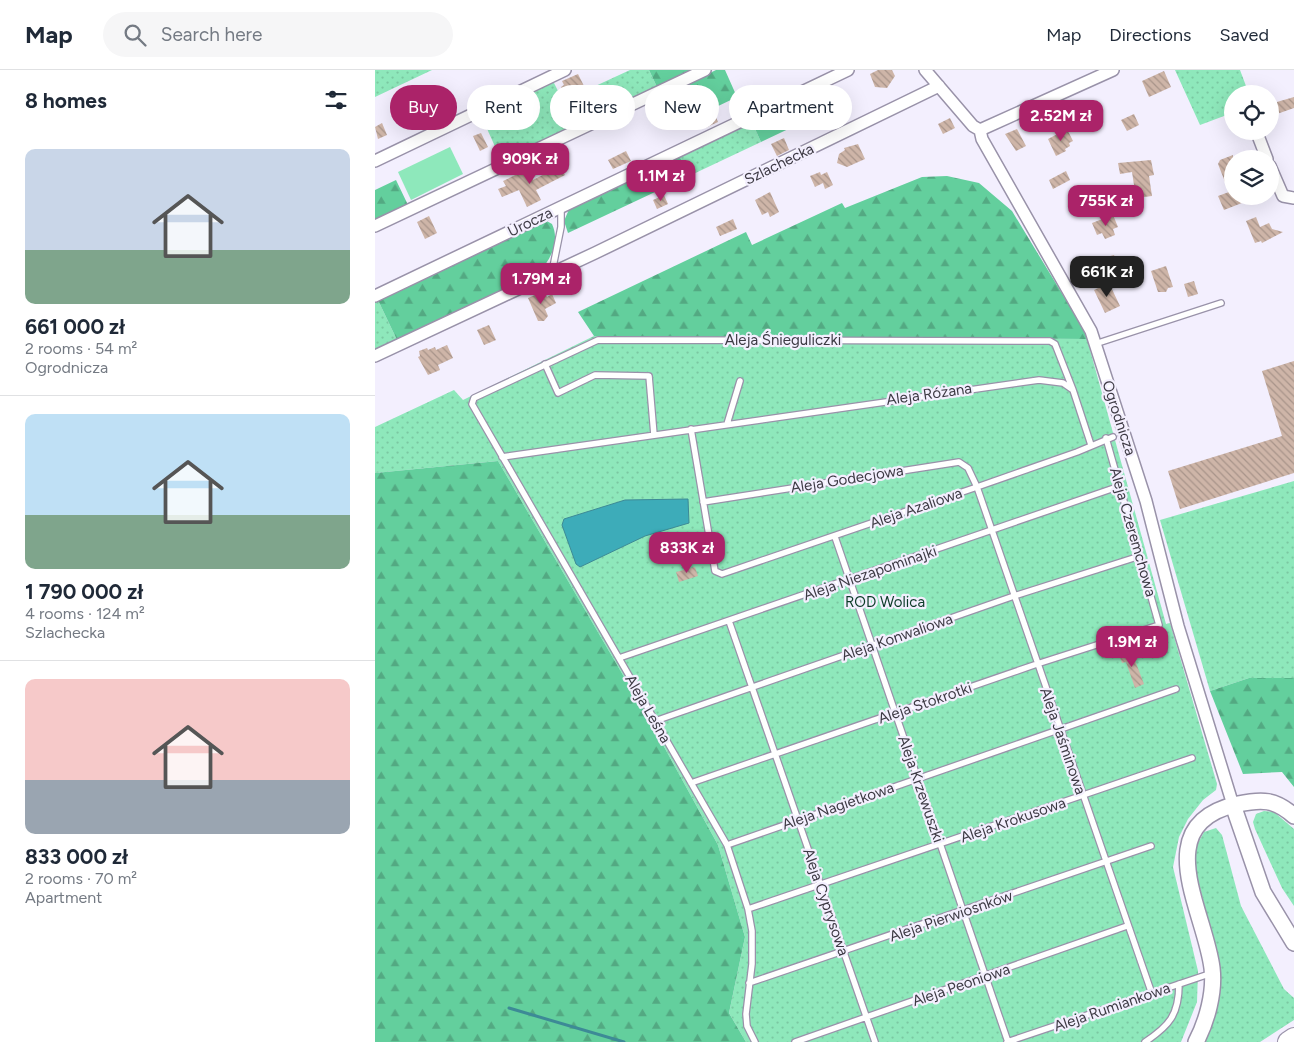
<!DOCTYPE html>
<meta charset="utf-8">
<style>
body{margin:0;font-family:Figtree,sans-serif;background:#f6f6f7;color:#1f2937;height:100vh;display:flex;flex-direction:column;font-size:19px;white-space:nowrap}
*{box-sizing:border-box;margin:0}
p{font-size:16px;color:#747a83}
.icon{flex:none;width:28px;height:28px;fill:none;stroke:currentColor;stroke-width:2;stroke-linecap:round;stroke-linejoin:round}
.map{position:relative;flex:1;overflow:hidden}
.details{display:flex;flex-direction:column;background:#fff;width:375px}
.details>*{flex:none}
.guide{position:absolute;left:15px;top:15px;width:475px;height:45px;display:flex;gap:10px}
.buttons{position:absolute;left:849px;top:15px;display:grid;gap:10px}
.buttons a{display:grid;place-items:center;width:55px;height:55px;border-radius:50%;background:#fff;box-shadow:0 5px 20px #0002;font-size:25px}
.price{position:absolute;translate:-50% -42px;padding:0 11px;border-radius:10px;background:#ab2369;color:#fff;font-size:16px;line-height:32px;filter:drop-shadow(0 1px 2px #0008)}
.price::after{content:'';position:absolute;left:50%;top:30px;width:15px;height:11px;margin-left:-8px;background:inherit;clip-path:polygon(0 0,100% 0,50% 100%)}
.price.current{background:#222;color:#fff}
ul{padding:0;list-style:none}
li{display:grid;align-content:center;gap:10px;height:265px;padding:0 25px}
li+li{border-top:1px solid #e0e1e3}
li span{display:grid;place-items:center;height:155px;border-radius:10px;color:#555}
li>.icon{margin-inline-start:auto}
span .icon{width:90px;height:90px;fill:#fffc;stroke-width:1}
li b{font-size:21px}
h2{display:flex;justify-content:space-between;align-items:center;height:60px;padding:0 25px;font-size:21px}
.tag{padding:0 18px;border-radius:22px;background:#fff;box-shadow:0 5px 20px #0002;font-size:18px;line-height:45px}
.tag.current{background:#ab2369;color:#fff}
header{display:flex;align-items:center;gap:30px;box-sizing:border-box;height:70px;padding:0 25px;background:#fff;border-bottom:1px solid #e0e1e3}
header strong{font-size:24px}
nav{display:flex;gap:28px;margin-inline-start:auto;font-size:18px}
.search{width:350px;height:45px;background:#f6f6f7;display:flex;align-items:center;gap:12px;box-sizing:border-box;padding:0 18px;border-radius:28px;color:#747a83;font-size:19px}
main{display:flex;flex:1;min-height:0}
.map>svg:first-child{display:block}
</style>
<header>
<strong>Map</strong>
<div class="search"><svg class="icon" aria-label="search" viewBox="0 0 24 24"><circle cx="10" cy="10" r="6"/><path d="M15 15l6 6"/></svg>Search here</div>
<nav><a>Map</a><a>Directions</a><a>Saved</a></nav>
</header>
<main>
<section class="details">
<h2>8 homes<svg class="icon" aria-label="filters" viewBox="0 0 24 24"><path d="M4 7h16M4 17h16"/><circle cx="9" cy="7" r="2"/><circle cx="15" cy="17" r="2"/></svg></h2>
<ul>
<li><span style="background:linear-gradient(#c9d6e8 65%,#7fa58c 0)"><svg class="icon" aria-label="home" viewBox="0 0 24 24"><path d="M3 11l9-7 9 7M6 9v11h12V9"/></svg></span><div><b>661 000 zł</b><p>2 rooms · 54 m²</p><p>Ogrodnicza</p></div></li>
<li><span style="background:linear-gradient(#bfe0f5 65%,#7fa58c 0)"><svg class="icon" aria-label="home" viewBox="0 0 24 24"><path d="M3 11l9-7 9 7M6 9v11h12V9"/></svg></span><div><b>1 790 000 zł</b><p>4 rooms · 124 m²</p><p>Szlachecka</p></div></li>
<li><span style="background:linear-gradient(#f6c9c9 65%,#9aa5b1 0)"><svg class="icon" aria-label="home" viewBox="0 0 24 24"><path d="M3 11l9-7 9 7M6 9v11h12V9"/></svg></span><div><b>833 000 zł</b><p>2 rooms · 70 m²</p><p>Apartment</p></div></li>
</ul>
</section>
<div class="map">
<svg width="919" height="972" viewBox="0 0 919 972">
<defs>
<pattern id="green-dots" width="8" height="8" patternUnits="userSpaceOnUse" patternTransform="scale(1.25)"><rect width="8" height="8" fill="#8ee8bb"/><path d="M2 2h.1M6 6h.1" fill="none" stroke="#7bc8a2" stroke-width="1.8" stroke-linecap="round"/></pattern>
<pattern id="forest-firs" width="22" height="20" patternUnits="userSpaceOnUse" patternTransform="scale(1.25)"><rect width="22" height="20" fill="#63cf9d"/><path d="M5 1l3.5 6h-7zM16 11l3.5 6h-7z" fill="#53a982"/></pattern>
<pattern id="building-back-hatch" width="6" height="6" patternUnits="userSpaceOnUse" patternTransform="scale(1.25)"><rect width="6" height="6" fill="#ceb5a8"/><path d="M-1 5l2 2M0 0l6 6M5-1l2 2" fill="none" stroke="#a8948a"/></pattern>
</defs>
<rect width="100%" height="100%" fill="#f3effe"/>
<path fill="url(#green-dots)" d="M0,0h57l-57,27z
M255,0h19l8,17 -156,73 -21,-47 72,-34 11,22z
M800,0h65l9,24h-16l-1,19 -32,12z
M376,50l10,22 -72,34 -10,-21z
M2,228l20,42 -22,10v-51z
M219,266l493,3 79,285 4,-1 47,161 -1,6 -13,10 -15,19 -9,18 -6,30 25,104 -1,31 -16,40h-435l-17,-29 16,-76 -27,-92 -67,-122 -153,-262 -123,12v-46l79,-37 9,10z
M919,411v197h-45l-39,13 -50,-171z
M889,741l10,1 20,17v77l-12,-18 -27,-59 -2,-7 3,-8z
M841,758l6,7 19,71 43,83 10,9v22l-34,22h-55c11,-25 19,-50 15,-77l-26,-100 2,-18 8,-15z"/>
<path fill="url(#forest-firs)" d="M274,0h43l-35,17z
M341,0h9l12,27 -48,23 -14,-30z
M453,13l11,22 -78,37 -10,-22z
M304,85l10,21 -121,57 -4,-12 6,-14z
M572,106l32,7 33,28 71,117 4,11 -493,-3 -16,-24 168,-80 6,13 90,-42 3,5 77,-31z
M21,110l12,25 -33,15v-30z
M170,150l7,4c8,17 -1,35 -12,47l-143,69 -20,-42z
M123,391l153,262 67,122 27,92 -16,76 17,29h-371v-569z
M874,608h45v109l-12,-15 -39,2 -33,-83z"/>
<path fill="#8ee8bb" d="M75,77l13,27 -52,26 -13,-28z"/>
<path fill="#3dacb9" stroke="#3d8a96" d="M313,429l1,24 -44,13 -65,31 -4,-3 -14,-39 2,-6 61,-19z"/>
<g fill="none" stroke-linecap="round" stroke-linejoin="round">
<path stroke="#3d8a96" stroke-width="3" d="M134,938l115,34"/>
</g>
<path fill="url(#building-back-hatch)" d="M503,0h14l3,6 -8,12 -12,-1 -5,-13z
M789,1l7,16 -22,10 -7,-16z
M203,4l7,14 -19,9 -5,-10 3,-2 -2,-4z
M59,17l8,15 -9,5 -8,-15z
M919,27v11l-20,7 -4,-11z
M339,43l4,9 -13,6 -4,-8z
M759,44l5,11 -12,6 -6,-11z
M575,48l5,10 -12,6 -5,-10z
M7,53l5,12 -9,4 -3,-12z
M642,59l9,17 -10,5 -11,-17z
M692,59l6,12 -4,2 1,3 -5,3 1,2 -10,5 -8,-17z
M106,63l7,14 -8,4 -7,-15z
M409,68l5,12 -12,6 -6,-12z
M483,74l7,15 -18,8 -10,-4 2,-9 6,-4 -1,-2z
M251,81l5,10 -18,8 -5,-9z
M858,85v41l24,1 -33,13 -6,-14 11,-4 -11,-28 2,-4z
M776,90l3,15 -5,1 3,20 -16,2 -4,-26 -12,2 -2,-11z
M185,96l5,9 -29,15 5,10 -14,7 -8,-17 -17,7 -4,-8 8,-3 -3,-5 25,-12 5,11z
M691,101l4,9 -17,9 -4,-9z
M445,102l1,3 6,-3 6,13 -8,4 -2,-6 -8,4 -5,-11z
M395,122l9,20 -9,5 -2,-5 -6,3 -7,-15z
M289,125l4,9 -11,5 -4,-9z
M738,145l5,12 -5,2 2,6 -10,4 -3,-6 -5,2 -5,-12z
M54,146l8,17 -12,6 -8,-17z
M881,147l4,10 9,-4 3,6 11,3 -21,11 -1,-2 -6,2 -9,-22z
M358,149l4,10 -17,7 -4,-9z
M739,185l3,10 -15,4 -3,-10z
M791,196l7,21 -5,1 -2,4h-8l-7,-21z
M819,211l4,13 -10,3 -4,-13z
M734,213l11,23 -15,7 -11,-23z
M169,221l3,6 5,-3 4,9 -11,6 3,7 -4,5h-6l-10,-23z
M114,255l7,15 -12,5 -7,-15z
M72,275l6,13 -15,7 2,5 -12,5 -10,-18 2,-1 -1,-5 8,-3 1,2 7,-3 1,3z
M919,291v112l-114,36 -12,-38 114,-35 -20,-65z
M320,497l3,9 -19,6 -3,-10z
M756,580l13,34 -9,4 -9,-26 -4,1 -3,-9z"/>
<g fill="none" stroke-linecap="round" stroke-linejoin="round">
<defs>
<path id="lane" d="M177,202l9,-45v-19
M720,274l126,-41
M170,294l13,29 37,-18 54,1 5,59
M352,354l13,-43
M316,359l24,142 7,3 255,-87 100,-35 36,-15
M127,387l537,-77 24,3 10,7 18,55
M328,432l256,-40 9,6 9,19 175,507
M460,467l173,505
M354,551l146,421
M244,588l501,-172
M280,651l359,-125 126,-40
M316,713l346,-119 122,-39 -53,-187
M352,775l449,-156
M373,839l444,-151
M374,913l402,-137
M380,972l-8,-16 -1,-12 6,-50v-33l-4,-22 -21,-64 -255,-441 2,-6 124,-58 452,1 5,3 18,46
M420,972l332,-116
M632,972l205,-69
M770,972c24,-16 34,-27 34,-58"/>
<path id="street" d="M550,0l48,56 7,4
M605,60l2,9 109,192 55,170 32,125 55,179
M605,60l133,-60
M882,63l10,26
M0,91l190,-91
M895,96l13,30 11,2
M0,156l330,-156
M0,226l473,-226
M0,286l220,-103 344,-167"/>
<path id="secondary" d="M858,735l30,87 31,51
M821,972c11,-21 19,-50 16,-74 -7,-57 -65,-144 26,-164 24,-5 37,-5 56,12"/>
<path id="highway" d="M913,972l6,-4"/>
</defs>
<use href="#lane" stroke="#9992a9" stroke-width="8"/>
<use href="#street" stroke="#9992a9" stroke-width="14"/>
<use href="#secondary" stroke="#9992a9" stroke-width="18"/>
<use href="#highway" stroke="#9992a9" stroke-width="22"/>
<use href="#lane" stroke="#fff" stroke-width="5.5"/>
<use href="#street" stroke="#fff" stroke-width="11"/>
<use href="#secondary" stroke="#fff" stroke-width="15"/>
<use href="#highway" stroke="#fff" stroke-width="20"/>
</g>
<g text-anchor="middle" stroke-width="4.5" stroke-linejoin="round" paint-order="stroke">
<g font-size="15" fill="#3d3a44" stroke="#f3effe">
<text transform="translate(404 94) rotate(-26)" y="5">Szlachecka</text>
<text transform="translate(155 152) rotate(-26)" y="5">Urocza</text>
<text x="408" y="275">Aleja Śnieguliczki</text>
<text transform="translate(554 324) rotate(-8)" y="5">Aleja Różana</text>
<text transform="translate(744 348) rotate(72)" y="5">Ogrodnicza</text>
<text transform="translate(472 409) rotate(-9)" y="5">Aleja Godecjowa</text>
<text transform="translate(541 438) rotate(-19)" y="5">Aleja Azaliowa</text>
<text transform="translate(758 462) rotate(74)" y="5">Aleja Czeremchowa</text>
<text transform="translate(495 503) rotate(-19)" y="5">Aleja Niezapominajki</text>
<text transform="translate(522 567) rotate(-19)" y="5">Aleja Konwaliowa</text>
<text transform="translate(550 633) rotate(-19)" y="5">Aleja Stokrotki</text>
<text transform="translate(273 639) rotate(60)" y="5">Aleja Leśna</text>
<text transform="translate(688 671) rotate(71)" y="5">Aleja Jaśminowa</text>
<text transform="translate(546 719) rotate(71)" y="5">Aleja Krzewuszki</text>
<text transform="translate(463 736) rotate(-19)" y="5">Aleja Nagietkowa</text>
<text transform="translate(638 750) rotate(-19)" y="5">Aleja Krokusowa</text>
<text transform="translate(451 832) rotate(71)" y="5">Aleja Cyprysowa</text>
<text transform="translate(576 846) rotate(-19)" y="5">Aleja Pierwiosnków</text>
<text transform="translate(586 915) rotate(-19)" y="5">Aleja Peoniowa</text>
<text transform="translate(737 937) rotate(-19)" y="5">Aleja Rumiankowa</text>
</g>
<g font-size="15" fill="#0c3c28" stroke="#f3effe">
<text x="510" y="537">ROD Wolica</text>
</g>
</g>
</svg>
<div class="buttons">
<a><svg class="icon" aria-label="locate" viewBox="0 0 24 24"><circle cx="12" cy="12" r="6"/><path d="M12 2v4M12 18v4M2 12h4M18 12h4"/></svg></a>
<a><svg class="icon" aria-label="layers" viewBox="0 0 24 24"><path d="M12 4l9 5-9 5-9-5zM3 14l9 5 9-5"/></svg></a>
</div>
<b class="price" style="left:686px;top:72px">2.52M zł</b>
<b class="price" style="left:155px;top:115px">909K zł</b>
<b class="price" style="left:286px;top:132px">1.1M zł</b>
<b class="price" style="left:731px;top:157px">755K zł</b>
<b class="price current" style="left:732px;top:228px">661K zł</b>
<b class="price" style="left:166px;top:235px">1.79M zł</b>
<b class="price" style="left:312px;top:504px">833K zł</b>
<b class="price" style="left:757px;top:598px">1.9M zł</b>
<div class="guide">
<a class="tag current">Buy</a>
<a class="tag">Rent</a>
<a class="tag">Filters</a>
<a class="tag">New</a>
<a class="tag">Apartment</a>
</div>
</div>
</main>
